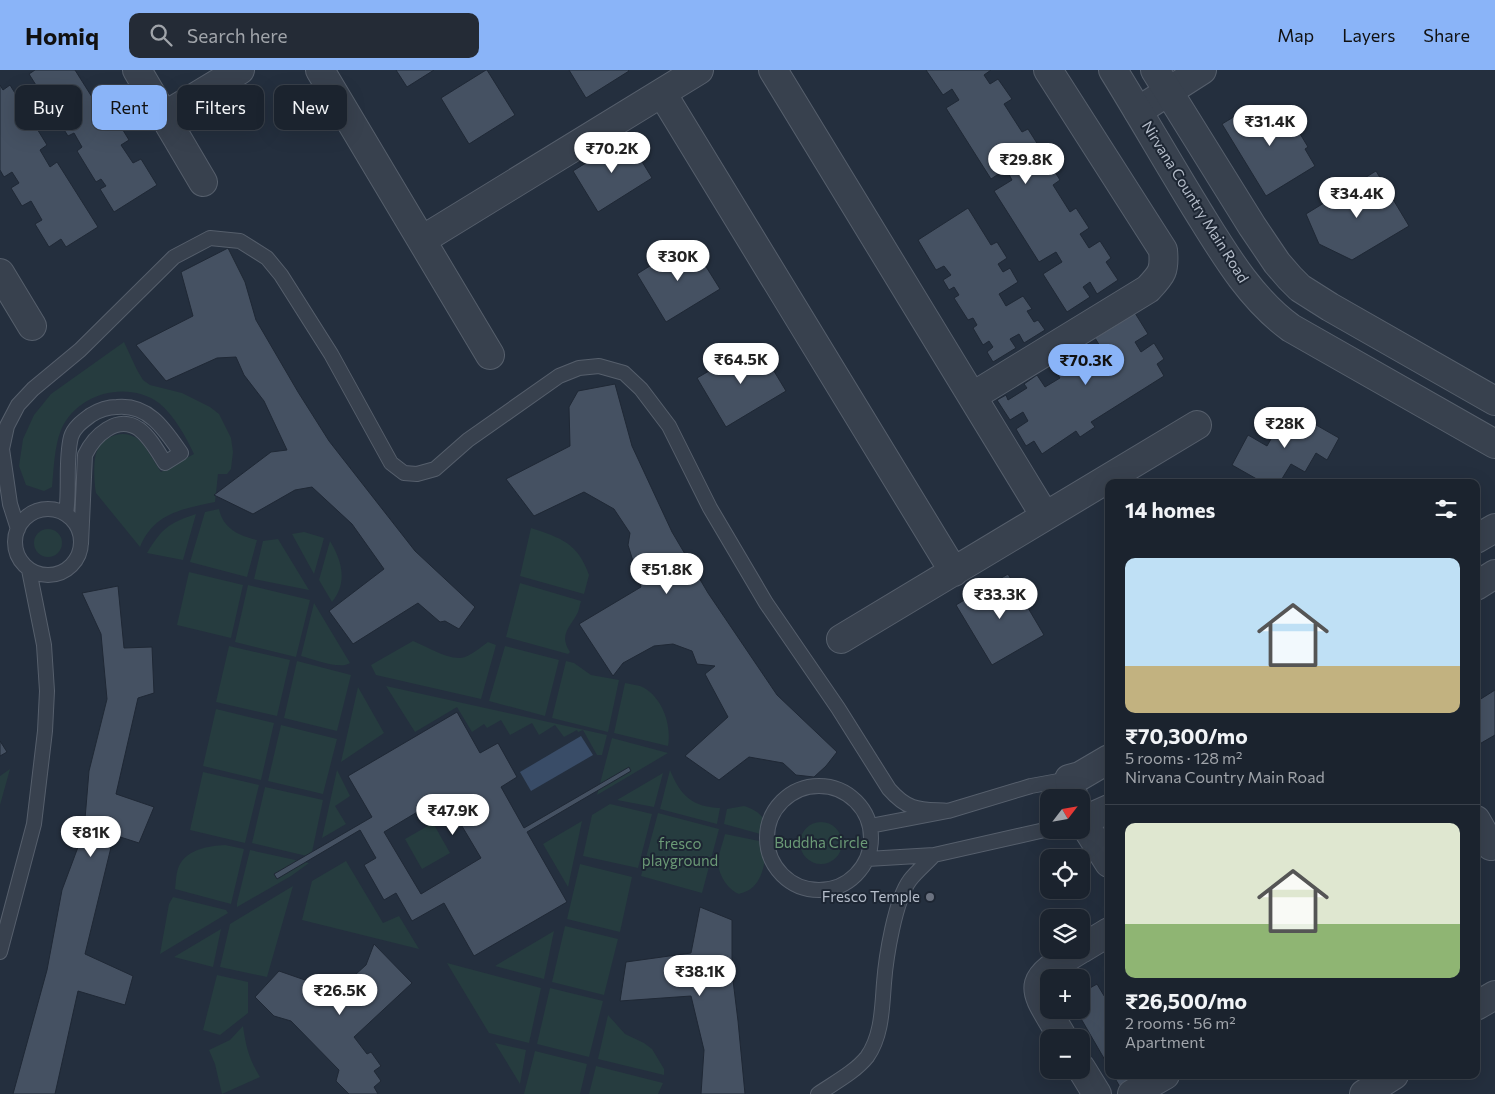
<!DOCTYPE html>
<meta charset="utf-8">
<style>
body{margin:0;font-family:Commissioner,sans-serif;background:#242b36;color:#f1f3f6;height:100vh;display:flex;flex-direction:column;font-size:19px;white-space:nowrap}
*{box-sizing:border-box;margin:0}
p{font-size:16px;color:#a0a4aa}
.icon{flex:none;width:28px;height:28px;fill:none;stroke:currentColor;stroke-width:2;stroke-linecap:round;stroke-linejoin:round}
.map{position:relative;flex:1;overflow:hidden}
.panel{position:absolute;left:1105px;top:409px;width:375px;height:600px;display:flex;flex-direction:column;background:#1b232e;border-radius:10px;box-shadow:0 5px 20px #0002,0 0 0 1px #39404a}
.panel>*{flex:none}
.hud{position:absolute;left:15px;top:15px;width:475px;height:45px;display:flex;gap:10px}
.needle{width:32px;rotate:59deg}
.fabs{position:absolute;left:1040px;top:719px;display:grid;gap:10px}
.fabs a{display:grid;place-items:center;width:50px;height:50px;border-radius:10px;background:#1b232e;box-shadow:0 5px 20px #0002,0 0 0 1px #39404a;font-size:25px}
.price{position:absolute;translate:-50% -42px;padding:0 11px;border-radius:18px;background:#fff;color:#222;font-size:16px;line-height:32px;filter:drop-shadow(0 1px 2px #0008)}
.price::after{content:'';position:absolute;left:50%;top:30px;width:15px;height:11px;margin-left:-8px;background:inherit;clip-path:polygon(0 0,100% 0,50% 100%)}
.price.selected{background:#8ab4f8;color:#111}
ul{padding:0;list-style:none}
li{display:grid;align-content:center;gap:10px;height:265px;padding:0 20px}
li+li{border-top:1px solid #39404a}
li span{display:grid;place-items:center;height:155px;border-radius:10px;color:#555}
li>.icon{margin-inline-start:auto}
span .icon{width:90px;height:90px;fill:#fffc;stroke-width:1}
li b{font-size:21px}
h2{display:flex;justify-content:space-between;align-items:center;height:60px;padding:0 20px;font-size:21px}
.tag{padding:0 18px;border-radius:10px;background:#1b232e;box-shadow:0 5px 20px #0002,0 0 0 1px #39404a;font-size:18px;line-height:45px}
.tag.selected{background:#8ab4f8;color:#111}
header{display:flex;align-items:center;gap:30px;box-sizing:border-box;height:70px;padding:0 25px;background:#8ab4f8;color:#111}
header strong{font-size:24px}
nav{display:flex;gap:28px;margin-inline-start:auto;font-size:18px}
.search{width:350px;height:45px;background:#242b36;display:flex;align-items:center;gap:12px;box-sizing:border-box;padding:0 18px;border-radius:10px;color:#a0a4aa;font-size:19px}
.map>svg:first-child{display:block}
</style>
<header>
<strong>Homiq</strong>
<div class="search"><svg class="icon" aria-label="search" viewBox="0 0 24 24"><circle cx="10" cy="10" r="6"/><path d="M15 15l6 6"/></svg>Search here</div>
<nav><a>Map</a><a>Layers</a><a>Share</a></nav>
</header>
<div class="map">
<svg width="1495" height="1024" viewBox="0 0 1495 1024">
<rect width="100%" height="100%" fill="#242f3e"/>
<path fill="#263c3f" d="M124,272l13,28 6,10 7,5 32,8 28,14 9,7 12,24 2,14 -2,17 -4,5h-9l-3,28c-33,7 -61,11 -75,45l-44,-54c-2,-10 -3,-33 1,-42 7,-16 28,-23 42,-11 9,9 15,22 22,32l33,-18c-8,-17 -20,-39 -35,-51 -32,-23 -82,-10 -98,27 -7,18 -7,38 -9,57l-8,4 -18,-6 -7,-19 4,-27 11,-24 17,-21z
M219,439c4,20 21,27 38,31l-10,37 -57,-15 15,-50z
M196,444l-13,46 -36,-7c15,-25 22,-30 49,-39z
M531,458c30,10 47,15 58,47l-5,19 -64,-18z
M34 473a14 14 0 1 1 28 0a14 14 0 1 1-28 0Z
M304,462l20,6 -10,36 -22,-40z
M278,469l31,51 -55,-11 9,-38z
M330,471c12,20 18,41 2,61l-13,-22z
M189,502l54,13 -12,53 -54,-13z
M520,513l61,18c-1,3 -2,8 -3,11 -7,15 -20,22 -8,40l-2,2 -62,-17z
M248,515l62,15 -14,57 -61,-15z
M314,533l36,60c-10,7 -37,-4 -49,-7z
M413,571c13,5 38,21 52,16 8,-3 16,-10 23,-15l8,3 -15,54 -105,-24 -5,-10z
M229,576l61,14 -13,56 -61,-14z
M505,576l54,14 -14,56 -56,-15z
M297,591l54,14 -14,56 -53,-13z
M566,591l8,2 17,12 28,5 -11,52 -56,-14z
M625,613c5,1 10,2 15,3 22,9 32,39 28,60l-54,-13z
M386,616l221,49 -5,20h-5l-14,-25 -5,2 -1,-2 -13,7 -9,-12 -16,10 -7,-12 -22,12 -9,-15 -14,8 -3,-4 -12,8 -15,-25 -42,25z
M358,617l26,46 -43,29z
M216,639l58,14 -13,57 -58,-14z
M281,655l56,14 -14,55 -55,-13z
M612,668l56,15 -71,42z
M10,699l-10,36v-29z
M337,700l13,26 -15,10 11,18 -24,14z
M670,700c10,25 22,37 50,38l-3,16 -57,-15z
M203,702l56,13 -14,58 -55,-13z
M663,703l-9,34 -37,-7z
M265,717l58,13 -12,57 -59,-14z
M610,734l42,10 -14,54 -55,-12 9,-41z
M744,736c10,3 16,7 22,16l-2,13 -40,-11 3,-15z
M658,743l61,16 -17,64 -61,-17z
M582,751l-14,66 -25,-43z
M800 773a21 21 0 1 1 42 0a21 21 0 1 1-42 0Z
M433,753l17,30 -28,16 -17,-30z
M725,764l39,8c3,13 0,35 -11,45 -4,4 -9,5 -14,7 -12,-5 -21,-20 -21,-33 1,-8 5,-19 7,-27z
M225,775l19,4 -13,55 -56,-15c1,-7 1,-17 4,-23 8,-17 30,-20 46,-21z
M250,780l59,13 -18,13 -54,31v-4z
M346,791l37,62 16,-7 20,33 -117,-29 10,-39z
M580,794l52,13 -12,55 -53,-13z
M293,816l-26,91 -47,-10 10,-43z
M173,827l53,13 2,3 -68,41 9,-50z
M565,856l53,13 -14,56 -52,-13z
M221,859l-8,38 -39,-10z
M554,861l-10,48 -49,-13z
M447,893l94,25 -12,55 -40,-10z
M217,905l31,7v31l-28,22 -17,-5z
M550,918l53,13 -14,56 -52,-13z
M608,945l17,19 19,9 8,6 12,20v6l-66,-16z
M243,956c3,21 6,33 17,51l-38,17 -7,-30 -6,-14 21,-10z
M495,973l31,7 -6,34z
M535,981l52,13 -7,30h-56z
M596,996l67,17 -5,11h-69z"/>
<path fill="#394c67" d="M581,666l12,19 -62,36 -11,-19z"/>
<path fill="#455162" stroke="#1f2835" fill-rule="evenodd" d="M35,0h40l17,27 8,-5 11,18 -5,3 7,12 5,-3 11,18 -8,5 12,18 8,-4 16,26 -43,27 -14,-23 6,-3 -5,-7 -5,3 -19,-31 5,-4 -8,-14 -6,3 -39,-62z
M396,0h38l-27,17z
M486,0h1l28,45 -46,29 -28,-46z
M569,0h59l1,1 -43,27z
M926,0h65l-7,5 6,9 8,-5 14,20 -8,5 18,28 6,-3 12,19 -8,5 8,13 8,-5 12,19 -7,5 17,27 6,-4 13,20 -9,6 9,14 11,-7 11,17 -5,4 12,18 -21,14 -7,-12 -7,5 7,10 -23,15 -24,-38 19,-12 -6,-10 -17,10 -45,-71 18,-11 -6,-11 -15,10 -45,-71 13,-8 -7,-11 -9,6z
M0,15l3,5 7,-5 37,60 -7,5 10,17 7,-5 41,65 -32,20 -5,-8 -12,8 -14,-23 7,-4 -11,-19 -9,5 -11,-18 8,-5 -7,-11 -8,5 -4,-7z
M1255,34l10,17 20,-12 23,38 -3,2 10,17 -49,30 -44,-72z
M627,67l25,41 -54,34 -25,-41z
M1376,101l33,55 -57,34 -33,-16 -13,-30z
M968,138l23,37 6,-3 10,16 -9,6 5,8 7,-4 8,14 -19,12 7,12 17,-10 9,13 -5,2 7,11 4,-2 7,10 -21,13 -5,-9 -9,5 6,9 -23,14 -6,-10 6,-5 -4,-6 -6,4 -10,-17 4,-3 -4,-7 -5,2 -14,-22 5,-3 -5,-8 -5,3 -6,-10 8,-5 -7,-9 -8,4 -18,-30z
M690,171l30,48 -54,33 -29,-48z
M228,178l17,34 11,38 42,72 31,49 86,110 60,56 -16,22 -14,-8 -5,1 -22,-19 -65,41 -24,-33 55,-42 -32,-45 -40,-37 -17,3 -42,24 -39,-19 57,-43 16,-2 -23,-49 -20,-26 -8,-18 -19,1 -51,23 -30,-36 57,-29 -12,-44z
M1135,243l13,21 -13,8 6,10 13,-9 10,16 -7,5 7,12 -73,46 4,5 -15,10 -4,-6 -34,23 -8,-13 -8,5 -10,-17 12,-8 -5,-9 -13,8 -13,-20 9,-5 2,5 19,-12 -3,-4 13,-9 8,12 15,-9 -8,-12 36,-23 8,12 7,-4 -8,-13z
M757,273l29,48 -60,36 -29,-49z
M615,314l17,62 40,86 36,61 69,102 60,57 -11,14 -12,11 -18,-2 -13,-12 -34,-6 -30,23 -34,-24 43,-39 -23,-43 10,-8 -18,-2 -5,-13 -19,-7 -19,2 -31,17 -10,13 -34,-52 62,-37 -13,-42 2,-12 -16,-24 -30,-17 -50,24 -28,-37 64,-33 -1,-39 9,-16z
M1288,339l51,29 -12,22 -11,-7 -11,19 -14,-8 -11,18h-18l-30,-17 16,-30 19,11z
M1008,504l36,61 -52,30 -36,-60z
M118,516l6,62 28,-1 2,46 -16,5 -22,96 38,13 -15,36 -25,-8 -29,119 48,22 -8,29 -47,-14 -23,103h-42l34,-124 15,-80 22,-59 5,-60 18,-72 -6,-65 -19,-41z
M1495,620v45l-19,11v-44z
M457,642l23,41 18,-10 19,34 -16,10 23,41 105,-61 2,4 -104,61 40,70 -93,54 -30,-53 -32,18 -16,-28 -12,7 -20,-35 12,-7 -16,-28 -83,49 -3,-5 98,-57 -24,-41zM444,726l37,62 -60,36 -37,-62z
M0,671l7,11 -7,4z
M700,837l32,13v52l6,49 7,73h-44l3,-44 -13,-54 -71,5 6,-39 65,-9z
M374,874l38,39 -58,54 13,17 4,-2 10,14 -7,5 7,10 -7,6 4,7h-29l-13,-13 3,-11 -48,-49 -17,-5 -19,-19 24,-26 26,9 20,22 41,-37z
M1097,914l12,20v63l-33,-57h5v-17z
M1113,1005h40l-30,17z"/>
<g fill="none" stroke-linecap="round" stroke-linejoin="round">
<defs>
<path id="service" d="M15 472a33 33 0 1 1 66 0a33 33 0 1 1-66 0Z
M66,444c4,-25 -1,-53 5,-77 3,-10 12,-16 20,-22 8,-5 17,-8 26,-8 32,-3 48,23 64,46l-16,10c-7,-11 -15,-26 -26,-34 -22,-15 -45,7 -54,26l-4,89
M18,459l-8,-25 -8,-55 5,-23 11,-21 15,-16 47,-39 94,-93 36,-19 30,3 27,17 14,17 50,79 60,109 13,10 13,1 18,-5 33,-29 91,-64 20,-8 20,-2 25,7 17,16 28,37 41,82 56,95 72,105 51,81c20,23 32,20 59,22
M767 768a52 52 0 1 1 104 0a52 52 0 1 1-104 0Z
M870,756l78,-15 83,-25 38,-7
M867,789l67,-4 115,-26
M0,882l34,-128 11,-93 2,-40 -3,-46 -15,-75
M818,1024c16,-11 37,-22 49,-37 15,-21 15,-49 17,-74 2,-26 11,-83 26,-103 7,-9 17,-17 24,-25"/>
<path id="minor" d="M137,0l66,112
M320,0l170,285
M773,0l272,446
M662,23l292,479
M1138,41l64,-41
M164,46l76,-46
M422,170l277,-170
M0,203l32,53
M973,326l175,-107c14,-15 17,-18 15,-39l-115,-180
M1476,469l19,-11
M1476,516l19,-12
M841,569l356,-214
M1074,728l-5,-19 11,-3 29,-17
M1081,749l28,44
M1476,750l15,26
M1082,751l27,-12
M1081,879l28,-17
M1476,936l19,-11
M1063,968c-31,-53 -40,-54 16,-88
M1081,998l16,26
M1132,1024l33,-19
M1364,1024l30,-19"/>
<path id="tertiary" d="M1113,0c29,47 57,96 86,143 26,42 52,86 92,115l204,116
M1155,0l97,156 25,37 13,15 10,10 30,19 165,94"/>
</defs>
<use href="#service" stroke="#565f6c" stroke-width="16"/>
<use href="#minor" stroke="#565f6c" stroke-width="30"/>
<use href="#tertiary" stroke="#565f6c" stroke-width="30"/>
<use href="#service" stroke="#38414e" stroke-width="14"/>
<use href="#minor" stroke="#38414e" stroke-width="28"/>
<use href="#tertiary" stroke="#38414e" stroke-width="28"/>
</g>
<circle fill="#6b7280" stroke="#1d2633" stroke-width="2" cx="930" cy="827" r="5"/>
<g text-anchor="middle" stroke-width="4" stroke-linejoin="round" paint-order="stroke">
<g font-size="15" fill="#b4bcc9" stroke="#1d2633">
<text transform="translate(1195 132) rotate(58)" y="5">Nirvana Country Main Road</text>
</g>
<g font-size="15" fill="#6b9a76" stroke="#1d2633">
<text x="821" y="778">Buddha Circle</text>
<text x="680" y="779">fresco<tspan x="680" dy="17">playground</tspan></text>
</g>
<g font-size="15" fill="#b4bcc9" stroke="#1d2633" text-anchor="end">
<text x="920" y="832">Fresco Temple</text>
</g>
</g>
</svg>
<div class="fabs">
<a><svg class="needle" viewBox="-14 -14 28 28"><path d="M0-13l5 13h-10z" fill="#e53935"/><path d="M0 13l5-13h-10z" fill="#a0a4aa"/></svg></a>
<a><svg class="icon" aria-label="locate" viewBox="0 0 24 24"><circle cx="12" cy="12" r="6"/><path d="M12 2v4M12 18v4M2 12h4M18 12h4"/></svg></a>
<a><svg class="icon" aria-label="layers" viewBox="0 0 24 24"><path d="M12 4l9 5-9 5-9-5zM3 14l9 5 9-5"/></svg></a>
<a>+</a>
<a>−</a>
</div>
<b class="price" style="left:1270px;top:77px">₹31.4K</b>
<b class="price" style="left:612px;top:104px">₹70.2K</b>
<b class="price" style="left:1026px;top:115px">₹29.8K</b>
<b class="price" style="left:1357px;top:149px">₹34.4K</b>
<b class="price" style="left:678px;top:212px">₹30K</b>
<b class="price" style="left:741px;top:315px">₹64.5K</b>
<b class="price selected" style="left:1086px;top:316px">₹70.3K</b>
<b class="price" style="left:1285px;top:379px">₹28K</b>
<b class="price" style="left:667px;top:525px">₹51.8K</b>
<b class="price" style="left:1000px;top:550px">₹33.3K</b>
<b class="price" style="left:453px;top:766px">₹47.9K</b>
<b class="price" style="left:91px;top:788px">₹81K</b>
<b class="price" style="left:700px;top:927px">₹38.1K</b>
<b class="price" style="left:340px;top:946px">₹26.5K</b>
<div class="hud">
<a class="tag">Buy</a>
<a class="tag selected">Rent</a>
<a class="tag">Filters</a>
<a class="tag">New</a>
</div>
<section class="panel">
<h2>14 homes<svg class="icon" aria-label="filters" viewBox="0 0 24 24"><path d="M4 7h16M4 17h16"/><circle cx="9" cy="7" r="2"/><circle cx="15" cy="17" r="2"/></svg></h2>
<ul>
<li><span style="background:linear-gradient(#bfe0f5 70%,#c2b280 0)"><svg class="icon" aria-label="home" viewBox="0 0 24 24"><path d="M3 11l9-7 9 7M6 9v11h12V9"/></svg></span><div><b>₹70,300/mo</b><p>5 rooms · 128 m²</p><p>Nirvana Country Main Road</p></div></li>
<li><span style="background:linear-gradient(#dfe7d0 65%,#8fb573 0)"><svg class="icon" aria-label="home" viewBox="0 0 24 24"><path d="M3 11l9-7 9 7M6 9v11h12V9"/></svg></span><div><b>₹26,500/mo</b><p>2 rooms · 56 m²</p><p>Apartment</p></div></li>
</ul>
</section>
</div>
